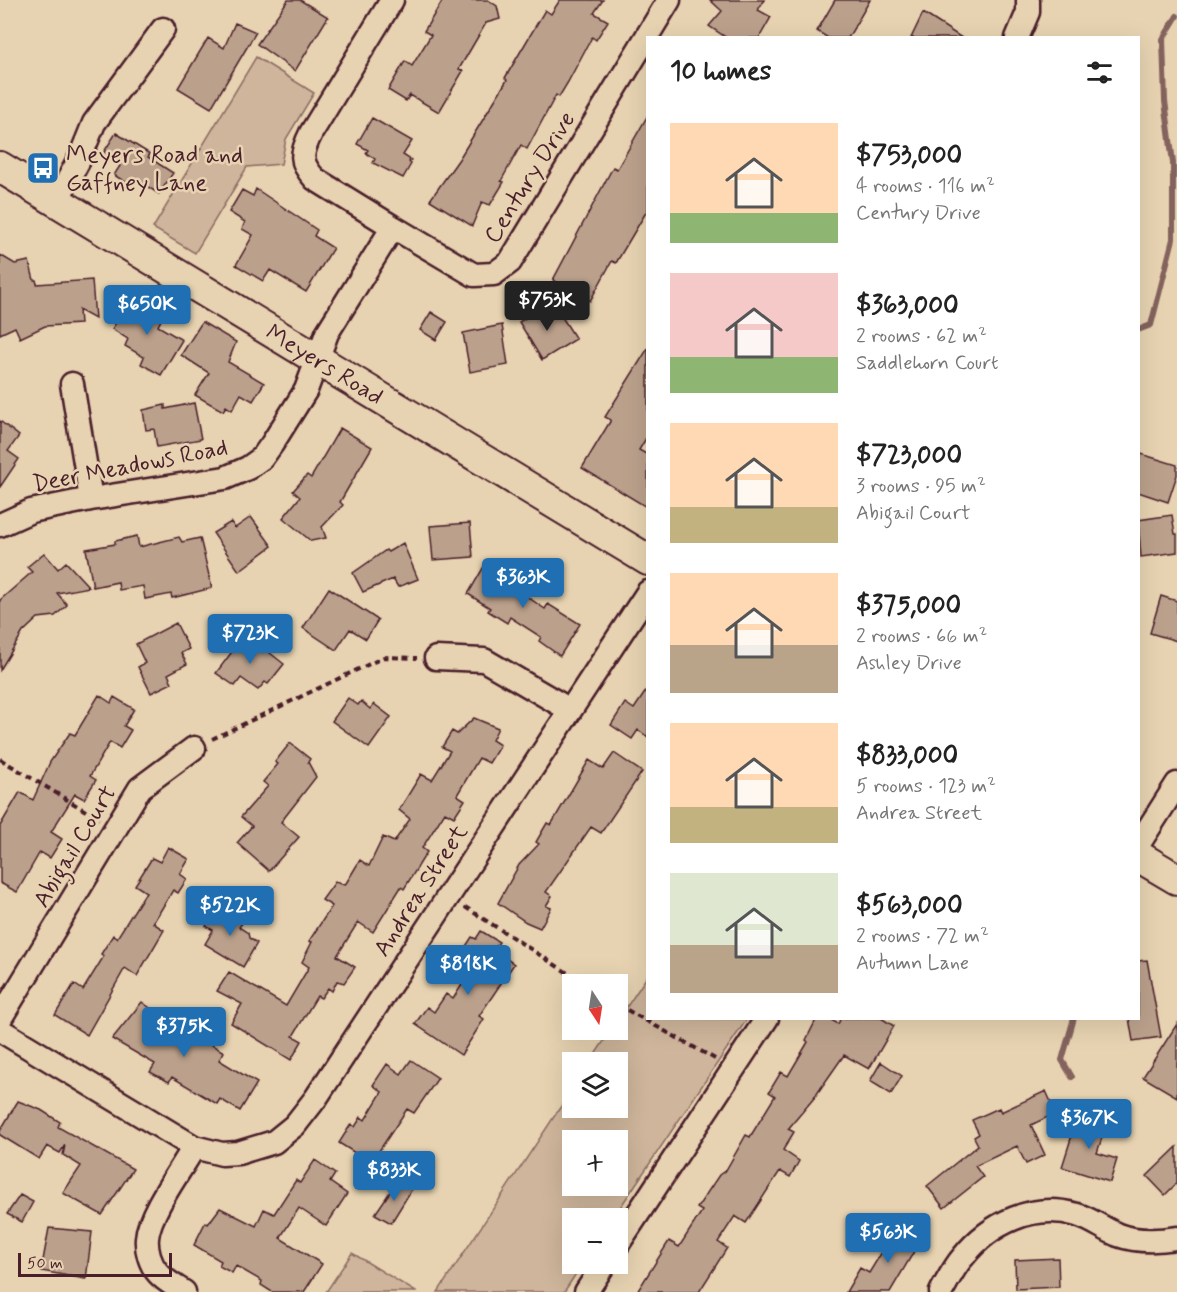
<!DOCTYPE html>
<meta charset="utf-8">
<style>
body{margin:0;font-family:Mynerve,sans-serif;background:#f6f6f6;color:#222;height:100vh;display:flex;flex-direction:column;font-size:22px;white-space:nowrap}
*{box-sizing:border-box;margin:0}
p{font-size:20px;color:#767676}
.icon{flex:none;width:33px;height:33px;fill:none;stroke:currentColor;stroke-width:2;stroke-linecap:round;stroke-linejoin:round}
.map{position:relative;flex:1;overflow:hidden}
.drawer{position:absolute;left:646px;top:36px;width:494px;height:984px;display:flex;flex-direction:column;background:#fff;border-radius:0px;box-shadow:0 6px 24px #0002}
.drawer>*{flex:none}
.needle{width:39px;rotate:168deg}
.buttons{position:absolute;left:562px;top:974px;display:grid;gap:12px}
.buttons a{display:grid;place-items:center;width:66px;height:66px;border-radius:0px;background:#fff;box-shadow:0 6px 24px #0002;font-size:30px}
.scale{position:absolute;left:18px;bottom:15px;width:154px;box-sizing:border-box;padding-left:6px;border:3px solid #4a1f2b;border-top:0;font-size:16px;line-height:21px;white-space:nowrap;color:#4a1f2b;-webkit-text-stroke:4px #e7d3b1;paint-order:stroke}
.price{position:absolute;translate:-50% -51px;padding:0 14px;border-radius:6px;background:#1f6fb2;color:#fff;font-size:20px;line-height:39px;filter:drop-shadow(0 2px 3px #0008)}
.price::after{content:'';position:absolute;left:50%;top:36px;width:18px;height:14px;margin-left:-9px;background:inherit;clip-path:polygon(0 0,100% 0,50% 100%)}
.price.active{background:#222;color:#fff}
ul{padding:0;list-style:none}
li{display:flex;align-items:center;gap:18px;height:150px;padding:0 24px}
li span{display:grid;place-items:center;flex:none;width:168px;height:120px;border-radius:0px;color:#555}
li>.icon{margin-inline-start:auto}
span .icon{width:72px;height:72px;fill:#fffc;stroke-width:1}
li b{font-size:26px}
h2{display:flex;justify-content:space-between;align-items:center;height:72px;padding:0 24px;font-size:26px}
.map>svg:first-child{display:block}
</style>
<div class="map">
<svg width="1177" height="1292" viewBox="0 0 1177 1292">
<rect width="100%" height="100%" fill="#e7d3b1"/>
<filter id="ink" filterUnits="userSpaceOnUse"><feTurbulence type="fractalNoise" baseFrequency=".0167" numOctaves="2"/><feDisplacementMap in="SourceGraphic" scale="12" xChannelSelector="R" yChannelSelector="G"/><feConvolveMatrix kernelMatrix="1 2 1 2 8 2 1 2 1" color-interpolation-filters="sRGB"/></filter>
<g filter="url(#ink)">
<path fill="#ceb59b" stroke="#8c6a63" stroke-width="1.5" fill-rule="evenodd" d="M256,57l58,36 -28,46 -5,25 -34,3 -52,86 -42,-25z
M648,975v43l99,1 -134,199h-40v45h10l-19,29h-126l135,-204v19h45v-45h-28l22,-33h6v-9zM573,1140h45v45h-45z
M352,1253l64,39h-90z"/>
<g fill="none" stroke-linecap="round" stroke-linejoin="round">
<path stroke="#84625d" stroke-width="6" d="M1138,330l13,-5 22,-86v-76l-8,-62 -2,-62 14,-23
M1072,1077l-10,-17 12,-42"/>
</g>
<path fill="#bba18c" stroke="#4a1f2b" stroke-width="1.5" d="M288,0h12l28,17 -33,54 -38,-27z
M443,0h45l9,6 3,13 -14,4 -27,46 4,2 -24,41 -29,-17 -4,6 -18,-11 17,-29 7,5 19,-31 -7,-4z
M560,0h43l-9,13 14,8 -12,19 -4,-3 -24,45 -9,15 -3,-2 -29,54 -6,-4 -20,36 3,1 -14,23 -8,-3 -10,24 -42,-26 29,-41 48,-79 -2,-2 40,-68 6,4z
M710,0h54l-6,10 13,7 -12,21h-32l-18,-12 13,-15z
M835,0h35l-22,38h-20l-11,-7z
M923,13l39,25h-51z
M235,23l21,9 -45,76 -33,-20 30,-50 16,10z
M648,115v94l-32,54 -4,-2 -22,40 -37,-21 60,-113 4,2z
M372,118l40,23 -9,14 8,5 -2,2 2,2 -8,14 -30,-15 2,-4 -9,-6 2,-3 -11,-6z
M116,133l34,21 -2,3 25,16 -14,21 -25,-16 -4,7 -16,-10 6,-9 -18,-11z
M256,189l61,41 -3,6 19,12 -27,44 -36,-22 -7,11 -27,-16 17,-30 -11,-6 3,-7 -16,-10 13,-22 11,6z
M0,255l15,9 14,-3 5,19h2l1,4 55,-4 3,39 -16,-9 1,14 -35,2 -25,12 -5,-11 -15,7z
M130,299l32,19 -4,8 24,14 -21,35 -20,-11 3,-7 -19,-11 3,-7 -16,-10z
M555,306l21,33 -34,21 -23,-38 17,-11 3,5z
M431,312l16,10 -11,18 -16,-10z
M202,322l34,20 -8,20 36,21 -11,18 -12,-7 -9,16 -6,-4 -3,5 -28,-16 14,-22 -28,-18z
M502,325l6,40 -38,7 -7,-39z
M648,348v87l-9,15 9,5v53l-66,-40 29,-48 -6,-3z
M194,403l7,36 -44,8 -3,-18 -8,1 -3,-20 22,-5v4z
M0,421l19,15 -11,15 11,8 -19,28z
M340,428l32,19 -32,55 3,3 -21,22 4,11 -15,3 -28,-23 17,-21 -7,-6 14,-16 4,3z
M1141,454l36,11v10l-9,27 -30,-10v-29z
M1172,515l3,19h2v18l-36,5 -3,-37z
M251,517l21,29 -33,25 -26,-38 18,-11 4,6z
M470,523l3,34 -40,3 -3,-34z
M137,536l2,11 40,-10 3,5 18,-4 12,50 -40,10 -1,-4 -26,5 -2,-13 -24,4 -1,-8 -25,5 -7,-38 29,-5v-3z
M403,543l15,36 -20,8 -5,-8 -30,13 -10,-19 33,-23 2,2z
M44,553l14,16 8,-7 23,25 -32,6 10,12 -12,11 -17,2 -15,14 -23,38v-70l32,-28 -5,-5z
M486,563l33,21 -3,5 29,20 3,-5 32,20 -20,32 -21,-15 2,-4 -31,-20 -3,6 -19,-12 2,-3 -22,-14z
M329,588l49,32 -12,19 -16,-10 -14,21 -33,-22z
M1161,596l16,5v40l-27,-8z
M176,623l13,26 -8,4 6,11 -19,10 4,9 -21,10 -13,-26 7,-4 -9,-19z
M243,637l20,15 2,-3 19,15 -16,20 -3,-2 -7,8 -17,-12 -6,8 -19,-13z
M648,688v49l-10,-7 -6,9 -21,-14 14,-22 9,6z
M99,695l12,8 3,-6 20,12 -10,17 7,4 -11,18 -10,-6 -20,34 6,4 -12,19 -9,-5 -24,38 11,7 -12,19 -10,-6 -23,40 -17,-9v-57l20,-34 13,8 17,-38 20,-29 5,2z
M348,698l10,7 3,-4 9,8 4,-5 17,13 -22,31 -37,-27z
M474,718l24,10 -6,12 8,5 -11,18 -10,-5 -22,37 8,5 -11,17 -9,-5 -23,36 5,4 -23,37 -3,-2 -28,45 -15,-10 -21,34 18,11 -11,16 -7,-2 -5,10 -4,-3 -7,10 -4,-2 -24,40 9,5 -11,19 -60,-37 11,-19 -25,-13 12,-19 57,34 23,-39 -7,-5 10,-20 -3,-1 23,-35 -10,-6 13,-18 10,3 15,-25 9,6 14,-29 11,5 16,-23 -11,-9 22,-36 11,6 18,-29 -8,-4 10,-16 5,3z
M290,743l20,16 -2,3 8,15 -35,45 18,15 -30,34 -32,-28 15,-17 -11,-9 27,-31 -5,-4 15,-18 -3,-2z
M614,753l28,19 -41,61 -10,-6 -45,65 6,4 -6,10 5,2 -11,20 -14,-6 -28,-19 21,-38 20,-21 -3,-2 11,-19 4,2 38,-65 14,9z
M168,847l21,12 -9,15 7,5 -9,14 -5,-3 -20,33 11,7 -27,46 -12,-8 -38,67 -32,-20 19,-31 9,6 21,-34 -3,-2 12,-19 4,3 29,-46 -11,-7 17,-27 8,4z
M216,908l6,3 1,-3 21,13 -5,6 9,6 1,5 8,5 -14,24 -38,-23 8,-14 -7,-4z
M481,931l18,11 -5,8 20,14 -35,52 5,3 -23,36 -46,-31 12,-17 7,5 12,-18 7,5 21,-33 -15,-9 13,-20 4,2z
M1147,960l14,77 -28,4 -4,-23h9v-57z
M142,1002l18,13 64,37 -5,8 38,23 -17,28 -20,-12 -3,5 -45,-27 -3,5 -19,-10 5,-8 -43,-25z
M817,1018h11l10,6 3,-6h40l13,8 -25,43 -25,-14 -30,43 -26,31 6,3 -11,18 16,11 -9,16 -10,-6 -34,52 -11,-7 -17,26 9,6 -28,44h-62l32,-51 10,6 23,-36 -5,-3 22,-33 7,-5 20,-35 4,2 25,-41 -6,-4 12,-20 7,4 20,-34 -2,-2z
M1177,1024v73l-34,-20z
M411,1060l27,18 -24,35 -7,-4 -36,54 -32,-20 12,-19 4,3 6,-10 4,3 17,-28 -9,-7 14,-21 14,10z
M881,1062l21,14 -11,18 -21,-13z
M1046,1091l10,22 -25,12 14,30 -19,9 -9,-18 -42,20 8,11 -39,31 -17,-22 51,-41 -4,-8 5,-3 -7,-14 27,-12 2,4z
M18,1101l23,9 19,12 -2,5 75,42 -31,46 -39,-22 18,-27 -18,-11 2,-10 -5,8 -13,-7 -8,13 -39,-24v-4z
M1079,1113l28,9 -10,31 20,6 -7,23 -48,-15z
M1177,1147v36l-12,12 -18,-19z
M315,1160l20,14 -5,8 17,12 -21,32 -27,-18 -19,30 42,26 -18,28h-32l-11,-7 1,-4 -26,-15 -4,7 -13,-7 2,-5 -27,-16 11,-22 3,1 12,-16 36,18 8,-17 10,5 22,-34 4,3z
M398,1180l14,9 -21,34 -16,-9z
M20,1195l13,7 -11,20 -15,-8z
M899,1224l23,14 -32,54h-44l14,-24 9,5z
M49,1228l43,4 -6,47 -45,-8z
M1058,1258l1,29 -43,2 -1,-29z"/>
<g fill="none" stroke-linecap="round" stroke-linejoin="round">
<defs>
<path id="minor" d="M392,0l-81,133c-10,20 -12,29 4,46l78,48
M1017,38l11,-26v-12
M57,200l22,-40 15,-37 69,-94
M72,384l19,115
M0,525l31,-14 60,-12 134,-21 23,-10 14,-10 10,-14 34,-54 21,-57 66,-106 81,48 20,-1 16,-12 159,-262
M436,658l48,2 86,50
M1138,845l39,-61
M0,1019l140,-231 54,-40
M0,1030l194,117 28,7 16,-1 36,-11 21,-17 21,-27 332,-506
M618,1244l149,-226
M184,1292c-9,-6 -19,-11 -26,-19 -8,-9 -12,-23 -11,-35 2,-26 34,-68 47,-91
M586,1292l19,-29
M941,1292c7,-12 13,-25 22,-35 27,-34 71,-55 114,-42 14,4 27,14 41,20 19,7 40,6 59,3"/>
<g id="major">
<path id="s1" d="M0,167l648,393"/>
<path d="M1138,856l39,23"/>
</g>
</defs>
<use href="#minor" stroke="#4a1f2b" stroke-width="27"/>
<use href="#major" stroke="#4a1f2b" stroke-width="34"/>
<path stroke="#4a1f2b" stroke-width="4" stroke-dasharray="6 4.5" stroke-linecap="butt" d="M212,739l172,-82 33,1
M0,759l99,60
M465,907l120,77
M618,1005l99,55"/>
<use href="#minor" stroke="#e7d3b1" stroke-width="22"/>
<use href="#major" stroke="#e7d3b1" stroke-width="30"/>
</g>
</g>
<defs>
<symbol id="bus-square" viewBox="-11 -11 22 22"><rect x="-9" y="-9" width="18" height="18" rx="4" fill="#1f6fb2" stroke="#e7d3b1"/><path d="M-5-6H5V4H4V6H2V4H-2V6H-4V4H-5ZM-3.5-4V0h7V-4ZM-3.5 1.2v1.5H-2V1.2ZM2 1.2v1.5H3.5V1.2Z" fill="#fff"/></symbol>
</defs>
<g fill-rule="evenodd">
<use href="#bus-square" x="24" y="149" width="38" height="38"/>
</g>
<g text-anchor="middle" stroke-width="5" stroke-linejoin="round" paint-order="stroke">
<g font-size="24" fill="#4a1f2b" stroke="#e7d3b1" text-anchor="start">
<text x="66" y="162">Meyers Road and<tspan x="66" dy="28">Gaffney Lane</tspan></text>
</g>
<g font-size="24" fill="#4a1f2b" stroke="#e7d3b1">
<text transform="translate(529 177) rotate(-58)" y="8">Century Drive</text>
<text dy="8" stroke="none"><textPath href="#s1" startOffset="380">Meyers Road</textPath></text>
<text transform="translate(130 465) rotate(-11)" y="8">Deer Meadows Road</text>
<text transform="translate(74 846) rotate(-59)" y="8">Abigail Court</text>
<text transform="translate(420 890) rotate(-57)" y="8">Andrea Street</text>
</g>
</g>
</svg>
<div class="buttons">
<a><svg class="needle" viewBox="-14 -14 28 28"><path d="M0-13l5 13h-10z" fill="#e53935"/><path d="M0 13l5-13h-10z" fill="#767676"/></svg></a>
<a><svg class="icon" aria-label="layers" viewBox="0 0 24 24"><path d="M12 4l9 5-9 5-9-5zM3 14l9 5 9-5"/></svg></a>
<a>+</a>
<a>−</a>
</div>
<div class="scale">50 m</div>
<b class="price active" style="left:547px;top:332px">$753K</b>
<b class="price" style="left:147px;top:336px">$650K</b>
<b class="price" style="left:523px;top:609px">$363K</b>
<b class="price" style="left:250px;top:665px">$723K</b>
<b class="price" style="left:230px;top:937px">$522K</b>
<b class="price" style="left:468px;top:996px">$818K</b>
<b class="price" style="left:184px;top:1058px">$375K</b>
<b class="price" style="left:1089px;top:1150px">$367K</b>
<b class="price" style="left:394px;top:1202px">$833K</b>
<b class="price" style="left:888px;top:1264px">$563K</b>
<section class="drawer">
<h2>10 homes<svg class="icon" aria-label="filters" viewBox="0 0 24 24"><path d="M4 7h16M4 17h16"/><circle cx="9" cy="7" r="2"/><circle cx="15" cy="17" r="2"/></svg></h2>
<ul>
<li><span style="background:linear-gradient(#ffd9b3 75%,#8fb573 0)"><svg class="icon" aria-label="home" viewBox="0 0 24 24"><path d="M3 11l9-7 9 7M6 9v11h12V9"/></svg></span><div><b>$753,000</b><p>4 rooms · 116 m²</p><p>Century Drive</p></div></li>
<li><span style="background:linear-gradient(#f6c9c9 70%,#8fb573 0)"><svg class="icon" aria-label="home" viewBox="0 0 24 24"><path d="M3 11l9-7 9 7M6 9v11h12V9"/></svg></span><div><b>$363,000</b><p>2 rooms · 62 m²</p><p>Saddlehorn Court</p></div></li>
<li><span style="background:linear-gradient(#ffd9b3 70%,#c2b280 0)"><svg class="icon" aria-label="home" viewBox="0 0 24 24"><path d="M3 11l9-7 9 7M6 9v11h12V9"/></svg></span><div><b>$723,000</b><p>3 rooms · 95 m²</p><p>Abigail Court</p></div></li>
<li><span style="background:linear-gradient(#ffd9b3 60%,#b9a48a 0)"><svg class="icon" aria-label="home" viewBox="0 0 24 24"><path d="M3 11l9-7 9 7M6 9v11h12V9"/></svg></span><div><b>$375,000</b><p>2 rooms · 66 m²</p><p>Ashley Drive</p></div></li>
<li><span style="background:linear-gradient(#ffd9b3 70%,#c2b280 0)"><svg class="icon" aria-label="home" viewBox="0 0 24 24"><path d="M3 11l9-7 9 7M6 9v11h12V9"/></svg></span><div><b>$833,000</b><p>5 rooms · 123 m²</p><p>Andrea Street</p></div></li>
<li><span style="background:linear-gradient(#dfe7d0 60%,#b9a48a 0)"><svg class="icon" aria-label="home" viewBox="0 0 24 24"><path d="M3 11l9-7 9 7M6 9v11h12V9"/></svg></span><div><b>$563,000</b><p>2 rooms · 72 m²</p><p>Autumn Lane</p></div></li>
</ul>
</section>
</div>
